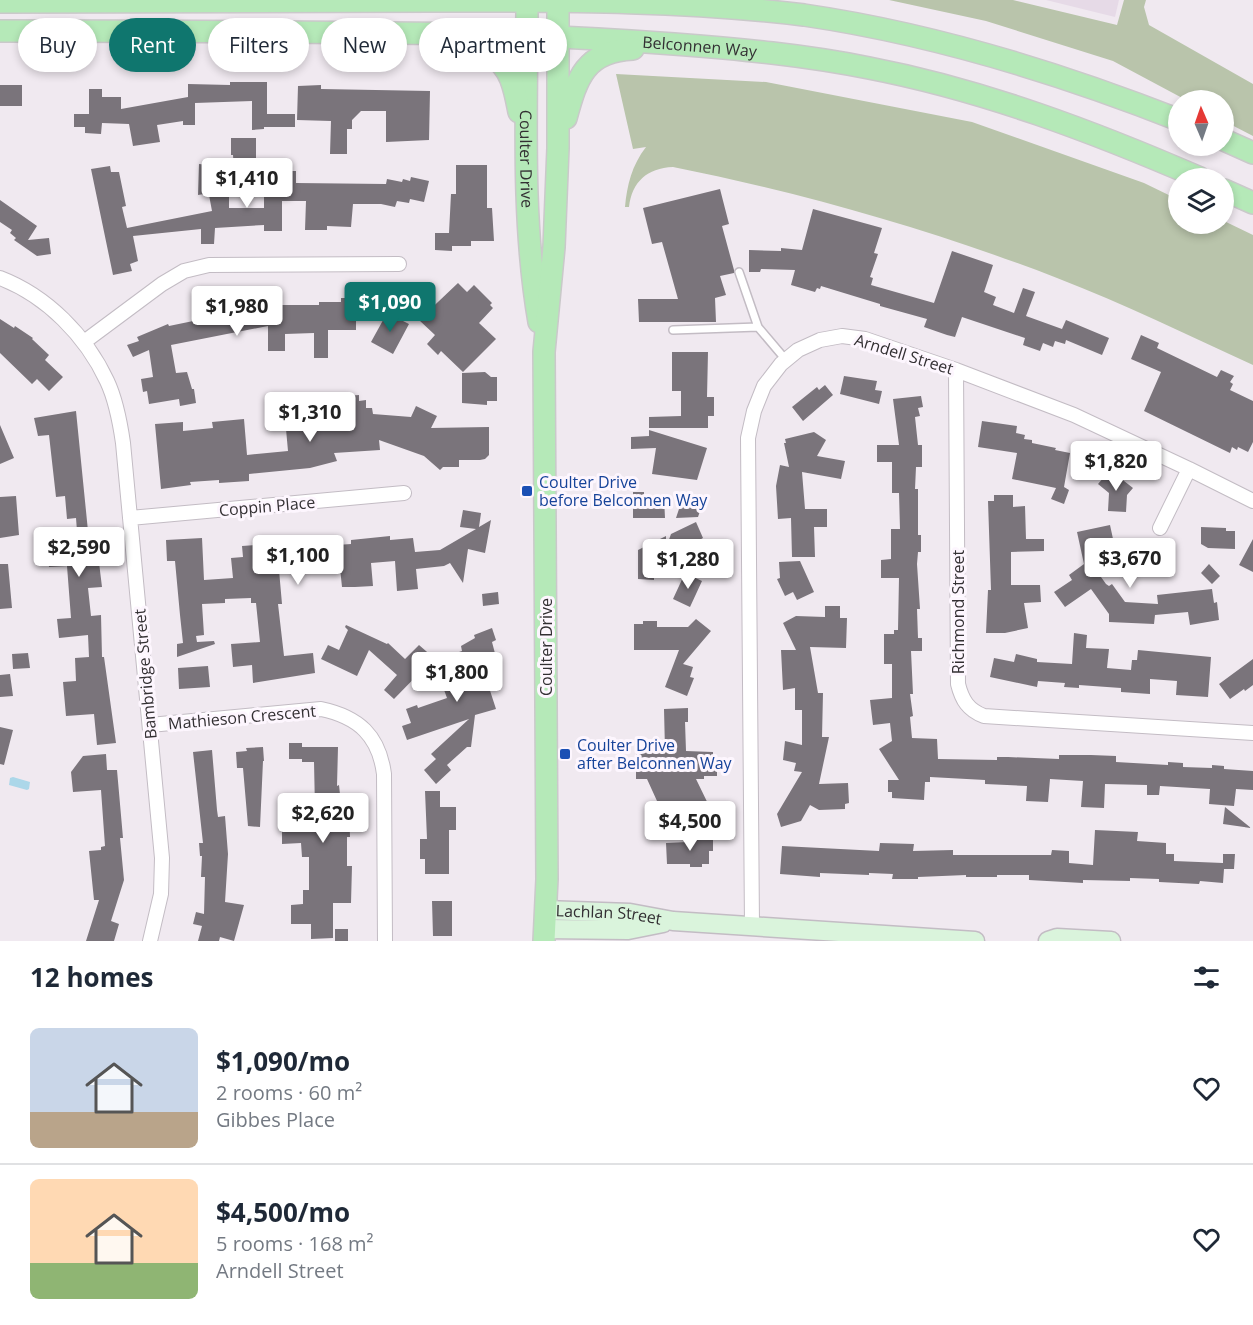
<!DOCTYPE html>
<meta charset="utf-8">
<style>
body{margin:0;font-family:"Open Sans",sans-serif;background:#f6f6f7;color:#1f2937;height:100vh;display:flex;flex-direction:column;font-size:22px;white-space:nowrap}
*{box-sizing:border-box;margin:0}
p{font-size:20px;color:#747a83}
.icon{flex:none;width:33px;height:33px;fill:none;stroke:currentColor;stroke-width:2;stroke-linecap:round;stroke-linejoin:round}
.map{position:relative;height:941px;overflow:hidden}
.panel{display:flex;flex-direction:column;background:#fff;flex:1}
.panel>*{flex:none}
.guide{position:absolute;left:18px;top:18px;width:600px;height:54px;display:flex;gap:12px}
.needle{width:39px;rotate:358deg}
.buttons{position:absolute;left:1168px;top:90px;display:grid;gap:12px}
.buttons a{display:grid;place-items:center;width:66px;height:66px;border-radius:50%;background:#fff;box-shadow:0 3px 9px #0003;font-size:30px}
.price{position:absolute;translate:-50% -51px;padding:0 14px;border-radius:6px;background:#fff;color:#222;font-size:20px;line-height:39px;filter:drop-shadow(0 2px 3px #0008)}
.price::after{content:'';position:absolute;left:50%;top:36px;width:18px;height:14px;margin-left:-9px;background:inherit;clip-path:polygon(0 0,100% 0,50% 100%)}
.price.on{background:#0f766e;color:#fff}
ul{padding:0;list-style:none}
li{display:flex;align-items:center;gap:18px;height:150px;padding:0 30px}
li+li{border-top:2px solid #e0e1e3}
li span{display:grid;place-items:center;flex:none;width:168px;height:120px;border-radius:9px;color:#555}
li>.icon{margin-inline-start:auto}
span .icon{width:72px;height:72px;fill:#fffc;stroke-width:1}
li b{font-size:26px}
h2{display:flex;justify-content:space-between;align-items:center;height:72px;padding:0 30px;font-size:26px}
.chip{padding:0 21px;border-radius:27px;background:#fff;box-shadow:0 3px 9px #0003;font-size:21px;line-height:54px}
.chip.on{background:#0f766e;color:#fff}
.map>svg:first-child{display:block}
</style>
<div class="map">
<svg width="1253" height="941" viewBox="0 0 1253 941">
<rect width="100%" height="100%" fill="#f0e9f0"/>
<path fill="#e6dae7" d="M1046,0h73l-4,17z"/>
<path fill="#b9c4ab" d="M889,0h124l104,25 7,-25h22l-2,7 5,18 104,59v52l-29,-15v-21h-38l-73,-39 -127,-40z
M616,74l150,8 206,40 172,61 35,17v24h45v-3l29,14v130c-65,-30 -129,-61 -196,-87 -124,-48 -254,-85 -384,-111 -26,1 -41,15 -44,40h-4c2,-22 7,-42 21,-60l-13,2z"/>
<path fill="#acd7e9" d="M13,777l17,5 -1,7 -2,1 -18,-5 1,-7z"/>
<path fill="#7a747b" d="M230,82h37v32h28v13h-31v2l-12,1v-29l-57,2v22h-12v-4l-26,4 3,17 -27,4 -4,-22 -27,-1 -1,11 -16,-1v-6h-11v-13h15v-25h13v8h19v12l67,-12v-13l42,1z
M0,85h22v21h-22z
M321,85v4l109,2 -1,49 -43,2v-31h-25l-9,9v9h-5v25h-17l1,-33 -34,-1 1,-34z
M231,138h25v30l-22,2 -1,-15h-2z
M199,164l11,1v28l-12,2z
M456,165h31v43h5l2,33h-23v5h-19v5l-17,-1v-17h14l2,-39h5z
M110,166l1,6h8l7,34 -4,1 5,21 85,-17 -3,-16h20v13h35v-37h32v12l90,1 1,-5 15,3 1,-3 7,2 1,-4 18,4 -5,21 -14,-3 -1,4 -12,-2 -2,6 -14,-3h-28l-2,23 -24,-1v4h-22l1,-29h-24v30h-18v-6l-49,3 -1,16h-13v-15l-68,7 5,25 -8,3 2,7 -19,4 -22,-106z
M720,189l9,35 -7,2 12,44v3l-14,3 6,19 -11,3 1,24h-77l-1,-23h40l-16,-57 -10,2 -9,-36z
M0,200l37,26 -9,14 21,-2 2,16 -14,2 -23,-16 2,-2 -6,-5 2,-3 -12,-8z
M813,209l69,19 -8,25 4,1 -8,23 3,1 -2,7 63,18 18,-52 41,14 -9,27 12,5 -3,8 21,8 9,-25 12,4 -9,24 36,13 4,-9 43,18 -7,17 -36,-15 -1,4 -10,-3 -2,6 -10,-4 -3,8 -17,-6 2,-7 -63,-21 -7,20 -8,-2 -23,-8 3,-8 -47,-13v-2l-59,-18 -1,3 -3,-1 -2,4 -24,-7 4,-15 -34,-1 -1,3h-11v-22l32,1v-3l21,2z
M458,283l9,9 7,-7 18,18 -2,2 3,3 -14,15 17,16 -33,33 -22,-21 -3,4 -11,-11 8,-9 -16,-15z
M246,298h19v7h54v-3h22v-4h15v32h-28v28h-14v-25l-29,1v17h-17v-25l-97,19 5,28 11,-1 5,17h2l2,14 -16,3 -1,-7 -30,5 -2,-13 -4,1 -2,-13 12,-2 -4,-27 -16,7 -6,-12 12,-4 -2,-4 31,-13 1,2 29,-6 -3,-16 19,-4 3,16 29,-5z
M387,313l22,11 -16,30 -22,-12z
M0,319l14,9 1,-2 18,12 -1,1 17,16 -4,5 18,17 -14,14 -12,-12 -5,5 -32,-31z
M1141,335l18,8 -2,5 60,29 4,-7 13,6 -4,6 3,2 -3,6 23,11v41l-5,10 -10,-5 -1,3 -5,-3 -2,6 -86,-42 17,-39 -30,-13z
M672,352h36l-1,45h7v19h-6v12h-59v-11l32,-1v-25h-9z
M485,372l6,5h6v24h-10v4l-25,-2v-30z
M844,376l33,5 -2,9 7,1 -3,13 -39,-10z
M825,385l8,10 -30,26 -11,-14 25,-20 2,3z
M329,395l1,2 29,-2v6l7,-1v8h6l1,6 38,3 5,-11 21,10 -6,12 58,-1v28l-4,4 -5,1h-21v7h-16l-3,3 -16,-14 -45,-16 1,10 -46,3 3,8 -27,7 -61,6v7l-30,2v-3l-29,2 1,3 -30,4 -6,-65 28,-2v9l30,-3 -1,-6 32,-3 3,36 41,-4 -2,-22 28,-5 -2,-7 4,-1 -2,-20z
M921,396l2,11 -5,1 2,8 -5,1 3,28h4v22h-6l-1,22h3v46h3v17h-3l-1,12 3,45h-3l1,29h4v13h-11l2,43h-3l3,22 -3,1 2,21 25,1 1,20 59,1v-3h11l51,2v-4h32l25,1v6l52,3v-3l15,1v4l29,1v-3l12,1v3l29,2v19l-17,-1 -2,17 -25,-2 1,-15 -50,-3 -1,9h-12v-10l-42,-1 -1,24 -23,-1 2,-26 -33,-2 -2,23 -22,-1 1,-15 -42,-2v-4l-55,-3v5h-5l-1,18 -32,-2v-6h-4v-12h11l-20,-31 13,-8 -2,-18 -17,2 -3,-25 22,-2v-34h-8v-30h10v-4h4l1,-52h-18v-18l10,-1v-30h9l-1,-36h-7v-31h-15v-17h22l-6,-46z
M76,411l12,120 7,-1 7,57 -14,1 3,28 10,-1 1,42h2l12,86 -19,2 -3,-31 -28,2 -3,-34 13,-1 -1,-23 14,-1 -1,-22 -29,3 -2,-19 14,-1 -4,-52 -18,1 -2,-21 31,-2 -2,-26 -9,1 -2,-23 -9,1 -7,-62 -11,1 -4,-18z
M982,421l35,5 -1,7 9,2 -1,4 8,1v3l24,5 -1,2 15,3 -6,34 5,3 -5,14 -13,-5 5,-11 -44,-9 5,-26 -39,-6z
M0,425l14,33 -14,6z
M649,430l58,18 -10,32 -45,-6 4,-26 -25,1v-12l18,-1z
M814,432l12,8 -9,16 28,5 -4,18 -39,-7 3,37h22v18h-13l1,30h-23l-1,-39 -13,1 -2,-33 4,-21 9,2 -5,-24h2l-1,-4z
M1110,470l23,18 -6,7 -1,17 -18,-1 1,-18 -11,-9z
M633,492h11v6l20,-1 1,21h-32z
M994,495h19v12l12,-1 1,33h18v12l-33,1v33h29l1,17 -17,1 4,25 -23,5h-19l2,-43h3l-3,-89h6z
M16,496l3,39 -19,3v-41z
M705,496l-7,21 -22,1 7,-21z
M463,510l18,3 -2,14 12,-7 -6,33 -17,-4 -5,34 -13,-20 -6,3 -28,3 2,20 -21,2 -2,-30 -24,2 2,23 -18,1h-13l-2,-19 -29,2v-9l-25,3v6h-7l3,34h-4l6,52 29,-3 2,20 -62,10 -1,-18 -19,2 -2,-23 29,-2 -4,-39h-5v-5l-26,1v4l-23,1 2,31 -8,1 1,6 17,-1 1,3 -38,13v-13l6,-1 -3,-28 -5,-54h-8l-1,-21 36,-2 2,42 29,-2 -2,-20 12,-1 -1,-11 27,-2 -1,-4 12,-1 1,7 41,-5 1,5 28,-2v-4l39,-4v4l23,-2 2,14 25,-2 36,-21 -16,-2z
M696,522l7,16 -9,5 5,12 -21,10h-24v15l-16,-1v-29l28,-14v12l5,-14z
M1110,525l5,23 -13,2 1,7 -3,1 1,3 -10,2 15,21 3,2 3,-2 13,18 33,2 -1,-9 55,-6 2,14 3,-1 2,18 -29,5 -2,-13 -33,3 -1,9 -45,-2v-8l-18,-25 -26,18 -11,-15 18,-12 -3,-5 15,-11 -7,-32z
M1201,527l25,1v3h9v18l-27,-1 -7,-4z
M1253,539v33l-14,-7z
M800,561l14,31 -17,8 -4,-8 -8,4 -8,-17 3,-1 -1,-16z
M0,564h8l4,44 -12,1z
M1209,564l11,12 -8,8 -11,-11z
M685,573l17,8 -12,26 -17,-8z
M498,592l1,12 -16,2 -1,-12z
M825,606h15v12h7l-1,30 -36,-1 8,46h5l-1,44h7l-10,47 29,-1 1,20 -4,1v5l-26,1 -9,-5 -9,16 -20,6 -4,-13 25,-42 -8,-1 2,-8 -13,-3 2,-19 17,4v-35h-7v-22l-12,2 -2,-40h15l-13,-27 13,-7 29,1z
M696,619l15,12 -28,33 10,3 -3,10 4,1 -7,18 -22,-9 14,-37h-45v-26h9v-3h14v6h31z
M346,625l41,19 1,-1 17,16 14,-14 15,13 -40,41 -10,-9 13,-15 -28,-25 -12,26 -36,-17 7,-14 11,5 9,-20 -3,-3z
M492,628l4,12 -4,2 5,19 -15,5 14,43 -21,6 -4,32h-4l-20,18 4,5 -15,14 -12,-14 12,-11 -5,-5 38,-35 -62,21 -5,-14 9,-3 -5,-14 11,-4 1,3 29,-10 -11,-30 25,-8 -2,-8 3,-1 -1,-5 14,-8 -1,-3z
M1074,633l13,2 -1,13 23,1 -2,19 24,2 1,-10h5l1,-10 73,7 -3,40 -32,-2 1,-14 -27,-2v15l-29,-2v-4l-42,-3v3l-15,-1 1,-4 -27,-2 -1,6 -47,-10 4,-19 20,4 2,-8 21,5v3l35,2z
M28,653l2,15 -17,1 -1,-15z
M1253,659v26l-8,6 -1,-2 -14,10 -11,-15z
M208,666l2,21 -31,2 -1,-21z
M10,674l3,22 -13,1v-22z
M688,708v14h-3l1,29 27,1v8l4,-1v17h-13v3h-8l17,35 -22,10 -10,-20 -19,8 -15,-33h-11v-25h6v-4h23l-1,-41z
M0,727l13,3 -9,35 -4,-1z
M289,743h13v4h36l-1,39 2,-1 2,19h8l1,33h-3v29h5l-1,37h-18v35l-22,1v-15h-20v-19l12,-1v-14h6v-33h-7l-1,-14 -19,1v-12h21v-23h12l-1,-47h-12v-3h-13z
M263,747l1,14h-1l-3,66 -12,-1 -5,-58h-6l-1,-16 11,-1 -1,-3z
M212,750l5,60 1,7 7,-1 3,38 -3,48 19,3 -10,36 -14,-4 -1,4h-21l4,-15 -9,-2 3,-12 8,2 1,-37h-4l1,-21h-2l-1,-13h4l-10,-91z
M106,754l1,16h10l6,68h-3l4,42 -13,41 8,3 -5,17h-28l13,-41h-5l-5,-49 12,-1v-3l4,-1 -4,-56 -28,2 -2,-20 12,-16z
M425,791h15v16h16v23h-7v44h-24v-15h-5v-20h7z
M1225,807l26,21 -28,-4z
M1095,830l43,2 -1,9 29,2v11h8v7l49,2v-9h12l-1,15h-10l-1,14 -23,-2 -1,3 -40,-2v-3l-29,-1v3l-47,-1v3l-54,-3v-5h-32v2h-31v-2l-48,2v2h-26l1,-5 -24,-1v2l-49,-2v4l-40,-3 2,-28 97,5 1,-8 34,1 -1,7 40,-1v5h98l1,-5 17,1v12l24,2z
M713,838v13h-4v13h-7v3h-12v-3h-23l-1,-21 22,-1v-3z
M432,901h20v35h-19z
M335,929h13v12h-13z"/>
<g fill="none" stroke-linecap="round" stroke-linejoin="round">
<defs>
<path id="lane" d="M739,272l19,55 28,33
M673,330l85,-3"/>
<path id="street" d="M0,278c47,18 86,58 107,103 9,19 13,41 16,62l39,415 -1,36 -11,47
M84,342l78,-58 22,-13 25,-6 190,-1
M956,370l2,314c4,16 10,26 26,32l269,17
M130,518l274,-25
M1160,528l29,-59
M150,725l171,-16c38,8 58,27 63,65l1,167
M752,926l-4,-488 6,-27 10,-25 17,-22 17,-14 22,-10 22,-4 23,3 91,31 118,45 115,54 64,32"/>
<g id="secondary">
<path id="s1" d="M545,910l85,3 43,8 302,20"/>
<path d="M544,929l84,1 35,-7"/>
<path d="M1048,941l9,-3 54,3"/>
</g>
<g id="primary">
<path id="s2" d="M527,0c0,106 -6,218 12,322"/>
<path d="M0,2c144,0 288,0 432,-1 124,0 250,-1 372,14 130,19 253,57 375,105"/>
<path id="s3" d="M0,31c129,0 258,0 386,2 97,0 192,4 288,11 66,5 131,11 195,24 114,22 225,64 331,110"/>
<path d="M458,36c20,8 46,23 53,44 4,10 6,22 8,32"/>
<path d="M566,118c11,-40 19,-67 67,-69"/>
<path d="M1224,140l29,13"/>
<path d="M1224,190l29,13"/>
<path d="M544,941l3,-62 -3,-527 10,-105 4,-99v-148"/>
</g>
</defs>
<use href="#lane" stroke="#c3bcc4" stroke-width="10"/>
<use href="#street" stroke="#c3bcc4" stroke-width="16"/>
<use href="#secondary" stroke="#c3bcc4" stroke-width="21"/>
<use href="#primary" stroke="#cac9ca" stroke-width="24"/>
<use href="#lane" stroke="#fff" stroke-width="7"/>
<use href="#street" stroke="#fff" stroke-width="14"/>
<use href="#secondary" stroke="#daf4dc" stroke-width="18"/>
<use href="#primary" stroke="#b5e9b8" stroke-width="21"/>
</g>
<g fill="#1a4fb4" stroke="#fdf6fe" stroke-width="2">
<rect x="521" y="485" width="12" height="12" rx="3"/>
<rect x="559" y="748" width="12" height="12" rx="3"/>
</g>
<g text-anchor="middle" stroke-width="6" stroke-linejoin="round" paint-order="stroke">
<g font-size="16" fill="#333033" stroke="#fdf6fe">
<text dy="6" stroke="none"><textPath href="#s3" startOffset="700">Belconnen Way</textPath></text>
<text dy="6" stroke="none"><textPath href="#s2" startOffset="159">Coulter Drive</textPath></text>
<text transform="translate(904 354) rotate(17)" y="6">Arndell Street</text>
<text transform="translate(267 506) rotate(-5)" y="6">Coppin Place</text>
<text transform="translate(958 612) rotate(-90)" y="6">Richmond Street</text>
<text transform="translate(546 647) rotate(-90)" y="6">Coulter Drive</text>
<text transform="translate(145 674) rotate(-95)" y="6">Bambridge Street</text>
<text transform="translate(242 717) rotate(-5)" y="6">Mathieson Crescent</text>
<text dy="6" stroke="none"><textPath href="#s1" startOffset="64">Lachlan Street</textPath></text>
</g>
<g font-size="16" fill="#164399" stroke="#fdf6fe" text-anchor="start">
<text x="539" y="488">Coulter Drive<tspan x="539" dy="18">before Belconnen Way</tspan></text>
<text x="577" y="751">Coulter Drive<tspan x="577" dy="18">after Belconnen Way</tspan></text>
</g>
</g>
</svg>
<div class="buttons">
<a><svg class="needle" viewBox="-14 -14 28 28"><path d="M0-13l5 13h-10z" fill="#e53935"/><path d="M0 13l5-13h-10z" fill="#747a83"/></svg></a>
<a><svg class="icon" aria-label="layers" viewBox="0 0 24 24"><path d="M12 4l9 5-9 5-9-5zM3 14l9 5 9-5"/></svg></a>
</div>
<b class="price" style="left:247px;top:209px">$1,410</b>
<b class="price on" style="left:390px;top:333px">$1,090</b>
<b class="price" style="left:237px;top:337px">$1,980</b>
<b class="price" style="left:310px;top:443px">$1,310</b>
<b class="price" style="left:1116px;top:492px">$1,820</b>
<b class="price" style="left:79px;top:578px">$2,590</b>
<b class="price" style="left:298px;top:586px">$1,100</b>
<b class="price" style="left:1130px;top:589px">$3,670</b>
<b class="price" style="left:688px;top:590px">$1,280</b>
<b class="price" style="left:457px;top:703px">$1,800</b>
<b class="price" style="left:323px;top:844px">$2,620</b>
<b class="price" style="left:690px;top:852px">$4,500</b>
<div class="guide">
<a class="chip">Buy</a>
<a class="chip on">Rent</a>
<a class="chip">Filters</a>
<a class="chip">New</a>
<a class="chip">Apartment</a>
</div>
</div>
<section class="panel">
<h2>12 homes<svg class="icon" aria-label="filters" viewBox="0 0 24 24"><path d="M4 7h16M4 17h16"/><circle cx="9" cy="7" r="2"/><circle cx="15" cy="17" r="2"/></svg></h2>
<ul>
<li><span style="background:linear-gradient(#c9d6e8 70%,#b9a48a 0)"><svg class="icon" aria-label="home" viewBox="0 0 24 24"><path d="M3 11l9-7 9 7M6 9v11h12V9"/></svg></span><div><b>$1,090/mo</b><p>2 rooms · 60 m²</p><p>Gibbes Place</p></div><svg class="icon" aria-label="heart" viewBox="0 0 24 24"><path d="M12 20l-8-8c-3-5 5-10 8-4 3-6 11-1 8 4z"/></svg></li>
<li><span style="background:linear-gradient(#ffd9b3 70%,#8fb573 0)"><svg class="icon" aria-label="home" viewBox="0 0 24 24"><path d="M3 11l9-7 9 7M6 9v11h12V9"/></svg></span><div><b>$4,500/mo</b><p>5 rooms · 168 m²</p><p>Arndell Street</p></div><svg class="icon" aria-label="heart" viewBox="0 0 24 24"><path d="M12 20l-8-8c-3-5 5-10 8-4 3-6 11-1 8 4z"/></svg></li>
</ul>
</section>
